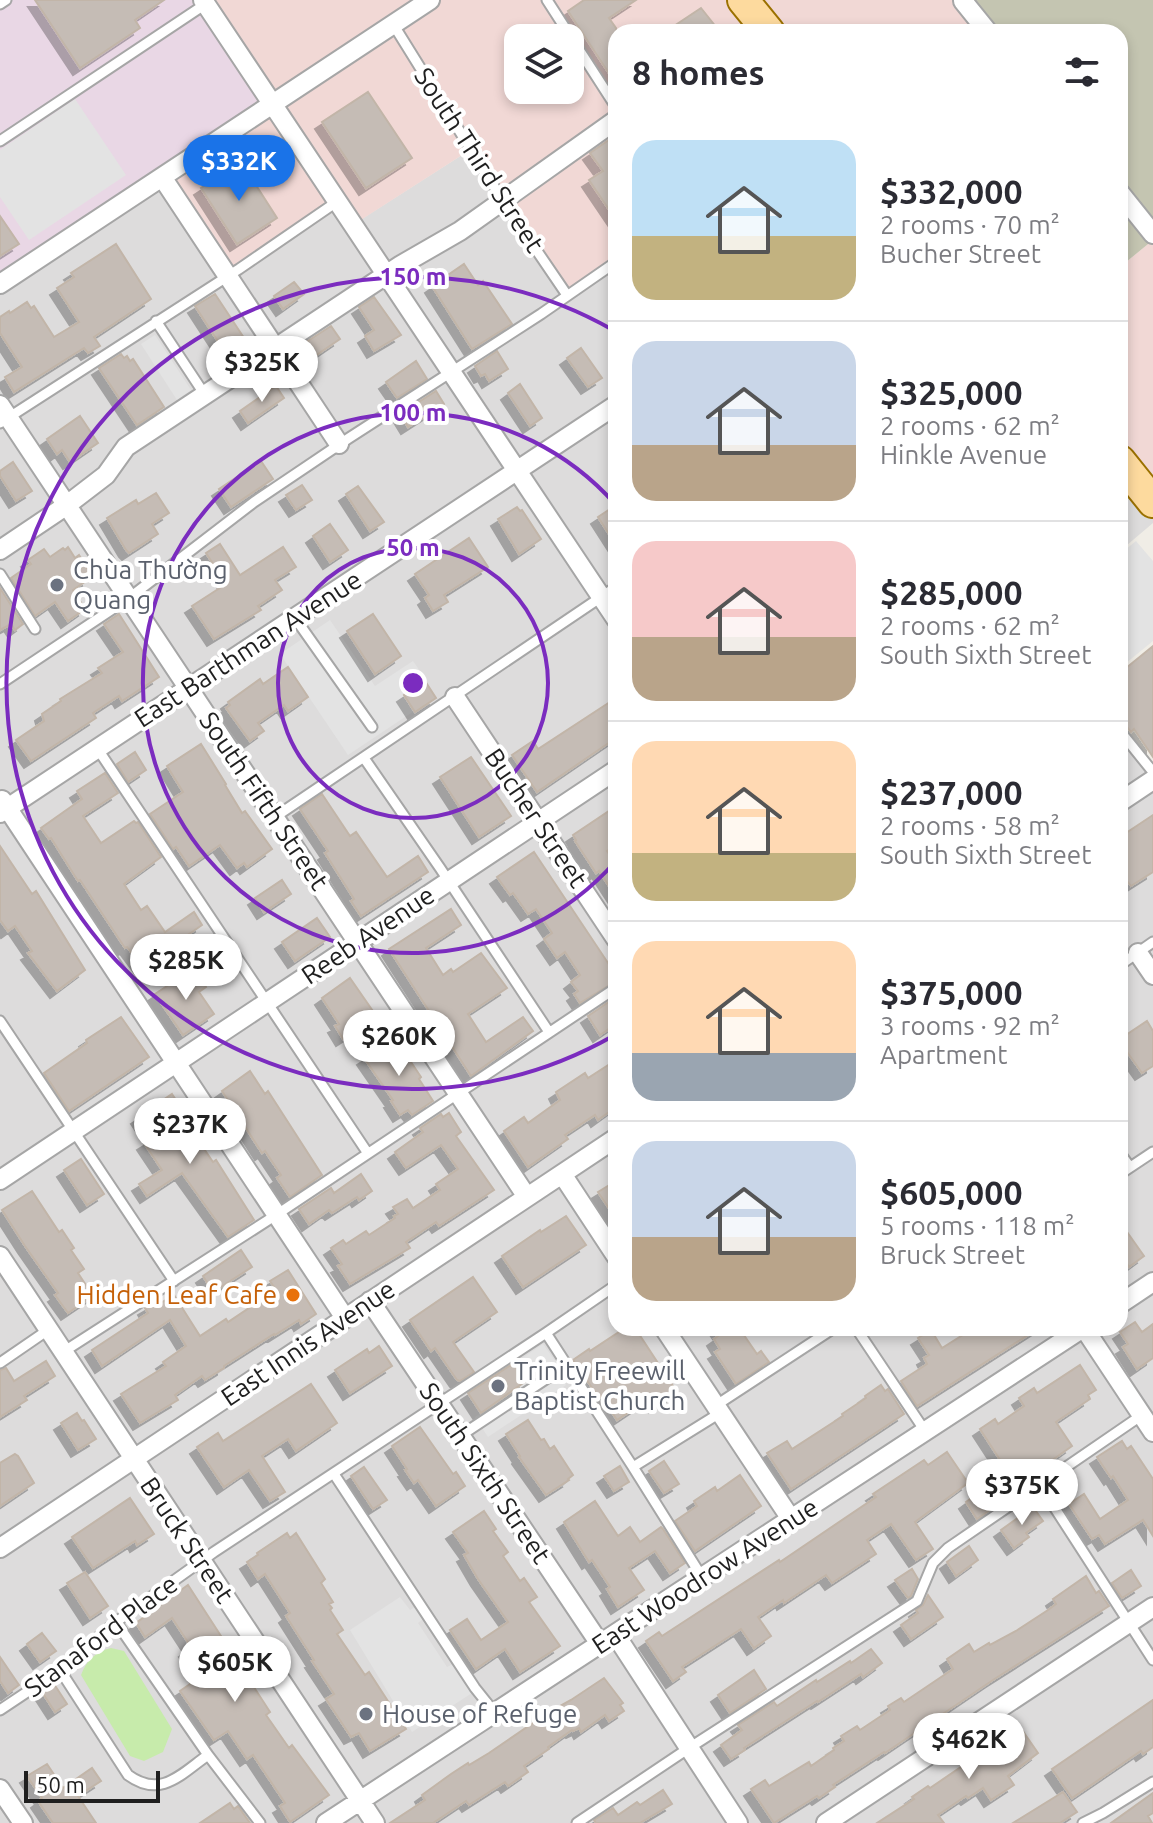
<!DOCTYPE html>
<meta charset="utf-8">
<style>
body{margin:0;font-family:Ubuntu,sans-serif;background:#f2f2f3;color:#2b2b33;height:100vh;display:flex;flex-direction:column;font-size:30px;white-space:nowrap}
*{box-sizing:border-box;margin:0}
p{font-size:26px;color:#7c7c81}
.icon{flex:none;width:44px;height:44px;fill:none;stroke:currentColor;stroke-width:2;stroke-linecap:round;stroke-linejoin:round}
.map{position:relative;flex:1;overflow:hidden}
.side{position:absolute;left:608px;top:24px;width:520px;height:1312px;display:flex;flex-direction:column;background:#fff;border-radius:24px;box-shadow:0 4px 12px #0003}
.side>*{flex:none}
.controls{position:absolute;left:504px;top:24px;display:grid;gap:16px}
.controls a{display:grid;place-items:center;width:80px;height:80px;border-radius:16px;background:#fff;box-shadow:0 4px 12px #0003;font-size:40px}
.scale{position:absolute;left:24px;bottom:20px;width:136px;box-sizing:border-box;padding-left:8px;border:4px solid #1f1f1f;border-top:0;font-size:22px;line-height:28px;white-space:nowrap;color:#1f1f1f;-webkit-text-stroke:6px #fff;paint-order:stroke}
.price{position:absolute;translate:-50% -68px;padding:0 18px;border-radius:28px;background:#fff;color:#222;font-size:26px;line-height:52px;filter:drop-shadow(0 2px 4px #0008)}
.price::after{content:'';position:absolute;left:50%;top:48px;width:24px;height:18px;margin-left:-12px;background:inherit;clip-path:polygon(0 0,100% 0,50% 100%)}
.price.on{background:#1a73e8;color:#fff}
ul{padding:0;list-style:none}
li{display:flex;align-items:center;gap:24px;height:200px;padding:0 24px}
li+li{border-top:2px solid #e1e1e2}
li span{display:grid;place-items:center;flex:none;width:224px;height:160px;border-radius:24px;color:#555}
li>.icon{margin-inline-start:auto}
span .icon{width:96px;height:96px;fill:#fffc;stroke-width:1}
li b{font-size:34px}
h2{display:flex;justify-content:space-between;align-items:center;height:96px;padding:0 24px;font-size:34px}
.map>svg:first-child{display:block}
</style>
<div class="map">
<svg width="1153" height="1823" viewBox="0 0 1153 1823">
<defs>
<filter id="shadow"><feDropShadow dx="-7" dy="7" stdDeviation="0" flood-color="#0004"/></filter>
</defs>
<rect width="100%" height="100%" fill="#f0ede6"/>
<path fill="#dddcdc" d="M473,148l143,115v1065h504v-595l33,40v1050h-1153v-1535l165,-109 174,20 15,25z
M1120,466l33,40v17l-33,28z"/>
<path fill="#f1d8d5" fill-rule="evenodd" d="M206,0h760l24,32h-374v231l-51,33 -92,-148 -120,77 -14,-25 -109,73 -65,-94zM518,38h52v52h-52z
M1153,240v266l-33,-40v-199z"/>
<path fill="#e9d7e5" d="M0,0h206l72,104 -278,184z"/>
<path fill="#c4c5b1" d="M966,0h187v240l-33,27v-235h-130z"/>
<path fill="#c7ebab" d="M111,1648l13,3 48,78 -9,23 -19,9 -14,-5 -49,-81c5,-14 15,-24 30,-27z"/>
<path fill="#e3e3e3" d="M75,99l51,76 -97,65 -29,-43v-47z
M155,335l36,55 -14,10 -36,-56z
M1136,541l17,20v80l-33,27v-114z
M330,620l45,66 38,-25 12,17 -22,16 11,17 -66,44 -68,-101z
M543,1344l15,21 8,20 -78,52 -13,-20 37,-23 -1,-3 15,-10 -11,-18z
M400,1597l10,13 5,-3 8,12 -5,4 29,44 6,-3 19,29 -60,39 -62,-102z"/>
<path fill="#c5bcb5" stroke="#c2b5a8" stroke-width="2" filter="url(#shadow)" d="M35,0h129l-29,20 5,8 -60,40z
M584,0h52l-27,18 7,10v56l-48,-73z
M701,8l19,24h-55z
M368,92l44,66 -46,30 -44,-66z
M616,135v85l-27,-40 14,-9 -13,-18z
M241,162l36,56 -40,26 -36,-56z
M0,216l19,28 -19,12z
M116,244l35,55 -57,38 6,9 -12,7 -4,-5 -70,44 -9,-15 17,-10 -22,-34v-16l9,-6 1,2 17,-11 4,6 3,-2 20,31 25,-15 -22,-34 17,-11 -3,-4z
M464,264l14,21 5,-4 29,43 -40,25 -40,-63z
M294,282l10,12 -21,15 -9,-13z
M215,294l33,50 -4,3 3,5 -15,11 -37,-57z
M374,297l27,38 -27,16 -9,-15 9,-6 -15,-23z
M331,326l9,13 -31,21 -9,-14z
M581,348l21,30 -14,9 -21,-29z
M497,351l11,18 -19,12 -4,-7 -4,2 -6,-10z
M121,354l3,4 3,-2 3,5 3,-2 31,48 -27,18 -38,-57z
M416,361l11,18 -30,19 -11,-16z
M520,384l22,34 -12,8 -22,-33z
M276,386l8,12 -36,25 -8,-12z
M436,391l8,13 -36,23 -8,-13z
M80,416l18,27 -28,19 -8,-12 -5,4 -10,-15z
M261,461l12,18 -42,28 -12,-18z
M13,462l19,29 -16,10 -16,-25v-5z
M302,485l10,15 -16,10 -10,-15z
M358,486l26,36 -14,9 -24,-37z
M156,493l13,20 -17,11 6,10 -29,19 -3,-3 -19,-32 29,-18 2,4z
M616,505v40l-18,-28z
M517,507l3,4 2,-1 19,29 -22,15 -21,-35z
M330,524l18,26 -18,12 -17,-26z
M469,538l19,29 -44,28 4,7 -15,9 -8,-13 4,-3 -14,-21z
M220,544l20,31 43,-28 13,20 -21,13 7,10 -24,16 3,4 -47,29 -22,-33 34,-22 -20,-31z
M68,547l7,11 4,-3 10,16 -3,3 3,5 -16,11 12,19 -17,12 -13,-19 -20,14 -24,-38 20,-14 -3,-4 16,-11 6,8 13,-9 2,2z
M0,588l23,36 -8,6 -4,-6 -11,6z
M119,614l40,63 -37,24 -3,-5 -26,17 3,5 -65,43 -15,-21 28,-19 -2,-7 19,-13 -1,-2 42,-26 -4,-5 25,-16 -19,-28z
M373,614l28,42 -26,18 -28,-43z
M1153,646v111l-19,-28 -3,3 -11,-14v-45z
M288,667l20,30 -20,14 -4,-6 -26,18 6,8 -14,10 -24,-33 4,-3 -2,-3 32,-23 3,5z
M425,681l11,17 -21,14 -11,-17z
M616,698v40l-79,54 -25,-37 21,-14 5,8z
M201,744l25,40 -1,1 17,28 3,-2 27,38 -25,18 -3,-4 -7,5 -17,-23 -31,21 -13,-19 -3,2 -23,-35 33,-22 -16,-26z
M135,752l11,18 -18,12 -11,-18z
M471,757l40,59 -32,21 -39,-60z
M105,773l13,20 -35,23 18,27 33,-22 2,2 2,-1 23,35 -37,27 17,26 6,-4 18,26 29,-20 8,13 -60,42 -15,-20 -2,1 -45,-68 -2,1 -27,-43 -2,1 -8,-11 41,-29 -5,-8z
M322,794l28,42 6,-4 31,45 31,-21 10,16 -67,44 -10,-15 3,-2 -29,-46 3,-2 -28,-42z
M609,811l7,11v23l-9,6 9,13v33l-17,-26 -3,2 -21,-32 1,-1 -3,-5z
M1153,815v57l-22,14 -4,-5 -7,4v-48z
M0,846l32,48 4,-3 49,79 -28,21 -29,-38 4,-2 -17,-25 -7,5 -8,-11z
M534,852l82,123v6l-36,22 -6,-9 4,-3 -7,-9 9,-7 -15,-23 -8,6 -13,-19 8,-6 -16,-24 -8,5 -15,-21 -3,2 -13,-18z
M282,880l9,14 -27,18 -9,-14z
M451,909l10,16 -35,23 17,27 8,-6 2,3 28,-19 26,35 -39,26 18,28 37,-25 10,14 -62,45 -82,-127z
M317,918l13,19 -35,24 -13,-19z
M193,969l13,18 -7,5 15,22 -31,21 -28,-41z
M350,978l27,39 -34,22 -8,-13 4,-2 -17,-26z
M616,997v27l-16,11 -12,-19z
M121,1017l28,40 -80,54 -25,-38 43,-30 -1,-3z
M1147,1021l6,10v35l-11,7 -22,-31v-3z
M395,1038l26,39 -2,2 14,22 -21,14 -4,-5 -8,5 -9,-14 2,-1 -29,-42z
M616,1060v47l-18,13 -3,-5 -30,20 3,4 -40,28 -24,-36 20,-14 4,6 32,-23 -4,-8 29,-19 3,5z
M250,1071l15,23 3,-3 54,84 -32,22 -13,-19 4,-3 -16,-24 -3,2 -40,-62z
M172,1094l12,18 -4,3 16,26 2,-1 15,22 3,-2 38,60 -26,17 -46,-64 -35,23 -8,-12 23,-14 -18,-27 8,-5 -14,-21z
M449,1113l12,19 -5,4 38,54 -55,36 -3,-4 -30,20 4,6 -60,36 -12,-18 4,-2 -11,-16 12,-8 3,4 20,-13 3,4 26,-17 -1,-2 4,-2 -5,-7 14,-8 6,9 27,-18 -4,-6 22,-15 -17,-24 -35,23 -11,-16 28,-20 -3,-4 21,-14 2,3z
M81,1159l23,35 -17,11 -23,-35z
M361,1174l11,17 -13,9 -2,-3 -25,16 -3,-3 -20,14 -10,-15 32,-21 3,5z
M616,1181v38l-18,-27z
M32,1191l27,41 3,-2 12,18 -3,2 13,19 -6,4 15,23 -25,17 -13,-18 3,-2 -33,-47 -23,-36z
M566,1216l20,29 -63,42 -21,-31 38,-26 1,2z
M1120,1222l24,34 -15,11 -3,-5 -6,5z
M241,1250l11,17 -39,25 -10,-16z
M288,1270l28,44 -15,10 -2,-4 -24,15 -1,-1 -50,32v2l-19,12 -3,-4 -27,19 3,5 -38,23 -19,-29 45,-28 -3,-4 23,-16 -16,-26 -68,46 -10,-16 56,-37 -3,-5 12,-7 2,3 15,-9 26,41 26,-17 2,3 48,-32 -6,-9z
M473,1277l24,35 -44,30 21,30 -14,9 -3,-1 -22,-32 -4,3 -21,-31z
M1135,1322l7,10 11,-8v34l-16,11 -14,-22 5,-3 -8,-12z
M625,1328h10l42,64 -21,14 -6,-8 -33,22 -16,-24 -2,2 -26,-38 16,-11 1,2z
M717,1328h22l18,26 4,-3 8,11 -33,22 -21,-32 5,-3 -6,-10 7,-5z
M974,1328h65l-122,78 -16,-25 26,-17 -3,-6 5,-3 -11,-17 13,-8 11,18z
M379,1346l13,20 -42,27 -15,-23 32,-21 2,4z
M46,1361l9,15 -31,20 3,4 -27,17v-47l6,-2 8,13z
M514,1363l12,18 -45,32 -13,-20z
M1080,1365l16,25 -8,5 2,4 -34,23 16,24 -21,15 3,4 -35,24 -39,-60 15,-10 3,5 26,-18 -5,-8 15,-10 3,5z
M311,1384l26,39 -41,28 -8,-12 -26,17 23,36 -15,9 -21,-31 -25,17 -27,-40 21,-14 5,8z
M881,1385l4,6 3,-2 16,25 -113,75 -24,-36 20,-12 5,8 51,-33 -1,-2 24,-16 -1,-2z
M77,1413l5,8 2,-1 12,19 -18,11 -17,-27z
M528,1420l13,20 3,-1 6,10 4,-3 19,29 -5,4 1,1 -23,15 -27,-38 1,-1 -14,-22z
M420,1427l33,47 3,-2 9,14 -29,20 -18,-26 -4,3 -9,-13 2,-1 -15,-23z
M1122,1441l5,8 4,-3 22,33v57l-10,-16 -38,24 -6,-9 -7,4 -23,-35 15,-10 16,25 28,-19 -15,-24 -2,2 -14,-21z
M947,1452l21,31 -53,39 18,27 -17,11 -25,-36 -24,16 9,14 -44,29 -6,-8 -42,28 -1,-3 -25,17 13,19 -17,12 -13,-19 -59,38 4,5 -13,9 -27,-40 13,-9 3,4 117,-76 1,2 96,-65 -3,-3 51,-34 4,5z
M15,1454l3,2 16,27 -34,23v-43z
M664,1461l15,23 -15,9 -15,-22z
M620,1466l9,16 -15,9 -10,-15z
M364,1467l23,33 -14,9 -22,-33z
M740,1475l21,31 -66,45 -20,-30 22,-15 -3,-5 21,-14 2,4z
M981,1491l12,17 -16,11 -11,-17z
M130,1498l24,36 -17,11 -2,-4 -42,27 -21,-31z
M595,1501l23,35 12,-9 10,15 21,-15 2,2 22,34 -15,10 -15,-22 -26,17 15,22 -26,17 -11,-18 3,-2 -18,-27 -3,2 -25,-40z
M1033,1507l10,14 -17,12 3,4 -15,11 -13,-18z
M484,1511l12,18 -3,2 15,21 -5,4 17,25 4,-3 13,19 -8,5 31,44 -40,26 -15,-23 -29,20 -26,-39 17,-11 14,21 27,-18 -30,-43 -14,-24 4,-2 -15,-21z
M287,1533l3,5 6,-5 29,46 -4,4 12,19 -4,2 3,4 -2,2 13,20 -6,4 28,41 4,-3 37,57 -36,22 -11,-18 -8,4 -25,-38 8,-5 -22,-33 2,-1 -28,-44 4,-3 -25,-39 -7,5 -11,-17 11,-7 -1,-2z
M969,1546l9,14 -22,16 -9,-14z
M912,1569l6,10 -7,17 -3,2 -13,-18z
M1131,1570l10,16 -19,12 -10,-15z
M85,1572l23,34 -18,12 -23,-35z
M1086,1576l10,17 3,-2 10,15 -116,74 -108,73 -1,-1 -51,33 2,2 -16,11 -2,-2 -43,27 -23,-34 14,-9 4,6 40,-24 2,4 23,-16 -1,-2 11,-7 -3,-5 16,-10 3,4 30,-20 -2,-4 13,-8 3,4 49,-33 -6,-10 22,-15 5,8 15,-9 1,2 26,-14 32,-21 8,-6 -3,-5z
M188,1585l82,127 -4,3 23,33 3,-3 37,50 -39,27 -10,-16 5,-3 -32,-48 -6,4 -19,-28 -14,9 -34,-49 23,-16 -17,-25 5,-3 -19,-29 -27,19 -9,-14z
M928,1595l15,22 -32,22 -10,-14 17,-12 -2,-3 7,-5z
M42,1633l14,18 -16,11 -13,-18z
M871,1649l11,14 -19,14 -2,-3 -43,28 -1,-1 -73,47 1,2 -14,9 -10,-14 21,-15 -4,-5 36,-23 3,4 39,-26 1,2 33,-21 1,2z
M0,1657l19,28 -11,8 -8,-12z
M754,1670l12,19 -36,24 -12,-18z
M604,1678l19,25 -3,2 4,6 -15,10 -4,-6 -24,17 -2,-4 -6,3 -1,-1 -24,17 1,2 -25,17 4,6 -20,14 -3,-4 -36,23 -3,-4 -33,22h-43l35,-23 -3,-5 29,-21 17,-11 1,2 20,-12 60,-41 22,-12z
M54,1684l13,20 -12,8 -13,-20z
M1153,1700v47l-10,7 -2,-3 -69,47 -20,-29z
M1020,1727l18,26 -30,23 6,9 -23,15 -8,-12 -15,10 -2,-2 -28,19 6,8h-67l37,-24 -2,-2 16,-11 2,2z
M47,1764l16,24 29,-20 9,13 -23,15 18,27h-43l-15,-22 4,-3 -15,-22z
M663,1790l9,14 -32,19h-44l-2,-3 19,-12 5,7 19,-13 3,3z
M1063,1792l14,20 -17,11h-47z
M1153,1793v20l-5,3 4,7h-41z
M230,1803l4,6 4,-3 12,17h-50z"/>
<g fill="none" stroke-linecap="round" stroke-linejoin="round">
<defs>
<path id="lane" d="M547,0l69,107
M0,4l6,-4
M393,24l110,177 64,94
M0,141l207,-138
M156,321l49,74
M0,423l239,-154 99,-68
M0,574l35,55
M295,618l77,109
M0,684l129,-86 125,-96 95,-64 192,-124 75,-52
M1120,731l33,41
M97,748l270,404
M364,758l76,110 109,164
M275,817l341,-230
M1120,965l33,-23
M0,1021l174,260
M1120,1153l10,14
M1120,1174l33,-22
M856,1328l69,103
M546,1333l87,134
M63,1352l213,-137 340,-227
M0,1363l48,-33
M715,1406l119,-78
M460,1436l107,-71
M334,1474l141,214 20,25
M1040,1485l113,175
M702,1577l-69,-110 87,-54
M60,1670l68,105c33,24 53,-1 80,-20l-92,-133
M0,1710l60,-40 56,-48 98,-70 332,-219 70,-48
M208,1755l52,68
M577,1823l112,-75 228,-147 16,-38 15,-15 194,-133
M1083,1823l20,-10 50,-31"/>
<path id="street" d="M203,0l413,619
M963,1l25,31
M162,177l177,267
M1120,193l33,41
M0,284l430,-284
M0,405l527,792
M0,550l67,-45 39,-30 20,-28 275,-182 59,-34 156,-111
M455,697l161,242
M2,800l343,518
M1120,802l33,-22
M0,813l616,-408
M1138,953l15,22
M562,1174l54,82
M0,1180l616,-410
M0,1256l375,567
M370,1301l230,343
M1120,1304l33,-22
M664,1328l127,191
M1084,1328l69,104
M0,1548l616,-410
M615,1634l123,189
M0,1789l23,34
M326,1823l757,-495
M826,1823l327,-216"/>
<path id="primary" d="M743,0l26,32
M1120,461l33,41"/>
</defs>
<use href="#lane" stroke="#a6a6a6" stroke-width="13"/>
<use href="#street" stroke="#a6a6a6" stroke-width="22"/>
<use href="#primary" stroke="#9b7100" stroke-width="34"/>
<use href="#lane" stroke="#fff" stroke-width="9"/>
<use href="#street" stroke="#fff" stroke-width="18"/>
<use href="#primary" stroke="#fdda9e" stroke-width="30"/>
</g>
<g fill="none" stroke="#7b2cbf" stroke-width="4">
<circle cx="413" cy="683" r="135"/>
<path d="M615 862A270 270 0 1 1 615 504"/>
<path d="M613 1036A406 406 0 1 1 613 330"/>
</g>
<g fill="#6b7280" stroke="#fff" stroke-width="3">
<circle cx="57" cy="585" r="8"/>
<circle cx="498" cy="1386" r="8"/>
<circle cx="366" cy="1714" r="8"/>
</g>
<circle fill="#e8710a" stroke="#fff" stroke-width="3" cx="293" cy="1295" r="8"/>
<g text-anchor="middle" stroke-width="8" stroke-linejoin="round" paint-order="stroke">
<g font-size="26" fill="#1f1f1f" stroke="#fff">
<text transform="translate(479 160) rotate(57)" y="9">South Third Street</text>
<text transform="translate(248 649) rotate(-33)" y="9">East Barthman Avenue</text>
<text transform="translate(264 801) rotate(56)" y="9">South Fifth Street</text>
<text transform="translate(536 818) rotate(56)" y="9">Bucher Street</text>
<text transform="translate(368 935) rotate(-34)" y="9">Reeb Avenue</text>
<text transform="translate(308 1343) rotate(-34)" y="9">East Innis Avenue</text>
<text transform="translate(485 1473) rotate(56)" y="9">South Sixth Street</text>
<text transform="translate(187 1540) rotate(56)" y="9">Bruck Street</text>
<text transform="translate(705 1576) rotate(-33)" y="9">East Woodrow Avenue</text>
<text transform="translate(101 1636) rotate(-37)" y="9">Stanaford Place</text>
</g>
<g font-size="26" fill="#5b616d" stroke="#fff" text-anchor="start">
<text x="73" y="579">Chùa Thường<tspan x="73" dy="30">Quang</tspan></text>
<text x="514" y="1380">Trinity Freewill<tspan x="514" dy="30">Baptist Church</tspan></text>
<text x="382" y="1723">House of Refuge</text>
</g>
<g font-size="26" fill="#c56008" stroke="#fff" text-anchor="end">
<text x="277" y="1304">Hidden Leaf Cafe</text>
</g>
</g>
<circle cx="413" cy="683" r="12" fill="#7b2cbf" stroke="#fff" stroke-width="4"/>
<g font-size="24" text-anchor="middle" font-weight="bold" fill="#7b2cbf" stroke="#fff" stroke-width="8" stroke-linejoin="round" paint-order="stroke">
<text x="413" y="285">150 m</text>
<text x="413" y="421">100 m</text>
<text x="413" y="556">50 m</text>
</g>
</svg>
<div class="controls">
<a><svg class="icon" aria-label="layers" viewBox="0 0 24 24"><path d="M12 4l9 5-9 5-9-5zM3 14l9 5 9-5"/></svg></a>
</div>
<div class="scale">50 m</div>
<b class="price on" style="left:239px;top:203px">$332K</b>
<b class="price" style="left:262px;top:404px">$325K</b>
<b class="price" style="left:186px;top:1002px">$285K</b>
<b class="price" style="left:399px;top:1078px">$260K</b>
<b class="price" style="left:190px;top:1166px">$237K</b>
<b class="price" style="left:1022px;top:1527px">$375K</b>
<b class="price" style="left:235px;top:1704px">$605K</b>
<b class="price" style="left:969px;top:1781px">$462K</b>
<section class="side">
<h2>8 homes<svg class="icon" aria-label="filters" viewBox="0 0 24 24"><path d="M4 7h16M4 17h16"/><circle cx="9" cy="7" r="2"/><circle cx="15" cy="17" r="2"/></svg></h2>
<ul>
<li><span style="background:linear-gradient(#bfe0f5 60%,#c2b280 0)"><svg class="icon" aria-label="home" viewBox="0 0 24 24"><path d="M3 11l9-7 9 7M6 9v11h12V9"/></svg></span><div><b>$332,000</b><p>2 rooms · 70 m²</p><p>Bucher Street</p></div></li>
<li><span style="background:linear-gradient(#c9d6e8 65%,#b9a48a 0)"><svg class="icon" aria-label="home" viewBox="0 0 24 24"><path d="M3 11l9-7 9 7M6 9v11h12V9"/></svg></span><div><b>$325,000</b><p>2 rooms · 62 m²</p><p>Hinkle Avenue</p></div></li>
<li><span style="background:linear-gradient(#f6c9c9 60%,#b9a48a 0)"><svg class="icon" aria-label="home" viewBox="0 0 24 24"><path d="M3 11l9-7 9 7M6 9v11h12V9"/></svg></span><div><b>$285,000</b><p>2 rooms · 62 m²</p><p>South Sixth Street</p></div></li>
<li><span style="background:linear-gradient(#ffd9b3 70%,#c2b280 0)"><svg class="icon" aria-label="home" viewBox="0 0 24 24"><path d="M3 11l9-7 9 7M6 9v11h12V9"/></svg></span><div><b>$237,000</b><p>2 rooms · 58 m²</p><p>South Sixth Street</p></div></li>
<li><span style="background:linear-gradient(#ffd9b3 70%,#9aa5b1 0)"><svg class="icon" aria-label="home" viewBox="0 0 24 24"><path d="M3 11l9-7 9 7M6 9v11h12V9"/></svg></span><div><b>$375,000</b><p>3 rooms · 92 m²</p><p>Apartment</p></div></li>
<li><span style="background:linear-gradient(#c9d6e8 60%,#b9a48a 0)"><svg class="icon" aria-label="home" viewBox="0 0 24 24"><path d="M3 11l9-7 9 7M6 9v11h12V9"/></svg></span><div><b>$605,000</b><p>5 rooms · 118 m²</p><p>Bruck Street</p></div></li>
</ul>
</section>
</div>
